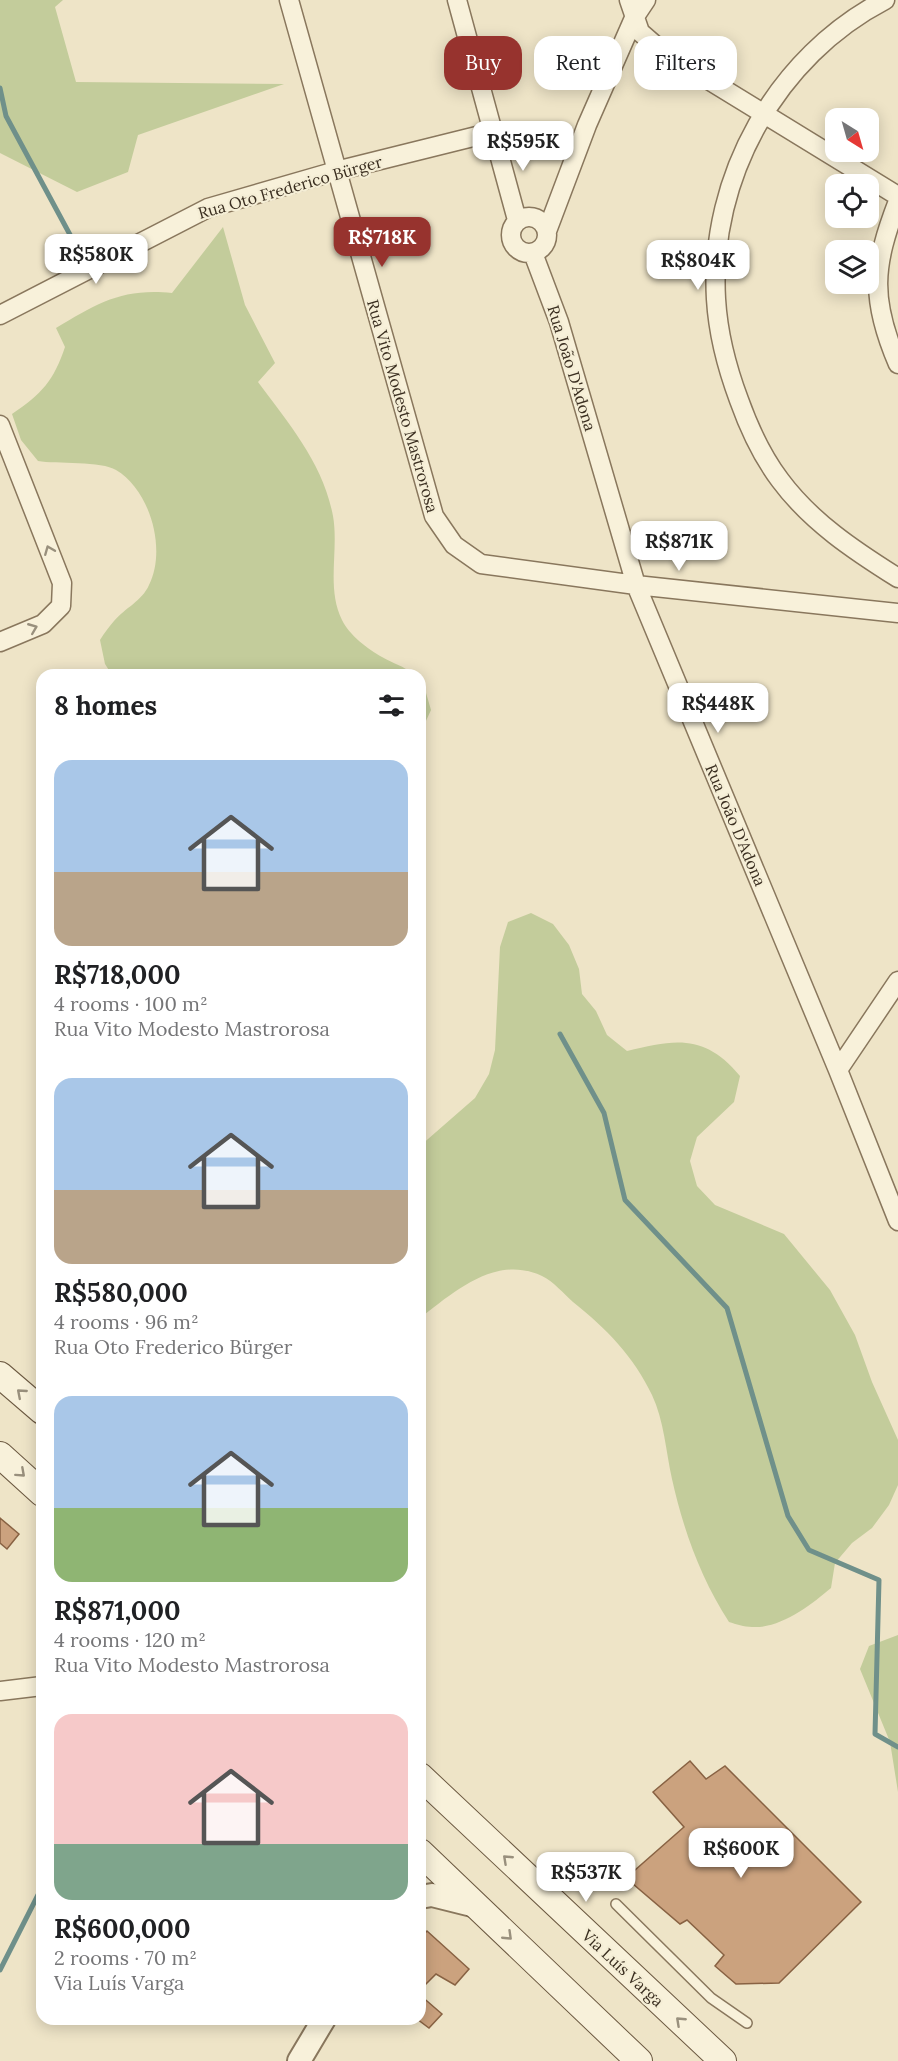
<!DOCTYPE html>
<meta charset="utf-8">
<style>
body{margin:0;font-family:Lora,serif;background:#f2f2f2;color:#202124;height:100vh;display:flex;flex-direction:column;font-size:22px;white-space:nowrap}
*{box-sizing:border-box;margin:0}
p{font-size:20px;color:#757577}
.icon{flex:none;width:33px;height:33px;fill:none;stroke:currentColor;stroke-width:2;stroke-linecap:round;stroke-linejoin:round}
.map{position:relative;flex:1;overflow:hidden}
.side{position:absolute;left:36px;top:669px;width:390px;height:1356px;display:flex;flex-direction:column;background:#fff;border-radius:18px;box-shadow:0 3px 15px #0003}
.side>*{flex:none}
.top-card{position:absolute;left:444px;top:36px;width:363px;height:54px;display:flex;gap:12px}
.needle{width:39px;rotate:143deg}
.tools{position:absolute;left:825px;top:108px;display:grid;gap:12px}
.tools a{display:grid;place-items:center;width:54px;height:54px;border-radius:12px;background:#fff;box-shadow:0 3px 15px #0003;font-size:30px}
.price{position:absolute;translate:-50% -51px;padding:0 14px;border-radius:12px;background:#fff;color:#222;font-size:20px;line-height:39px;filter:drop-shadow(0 2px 3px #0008)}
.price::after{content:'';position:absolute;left:50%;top:36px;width:18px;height:14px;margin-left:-9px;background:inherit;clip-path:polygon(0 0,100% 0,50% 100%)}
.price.active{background:#97332e;color:#fff}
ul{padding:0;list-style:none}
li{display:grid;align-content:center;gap:12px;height:318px;padding:0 18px}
li span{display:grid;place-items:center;height:186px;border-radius:18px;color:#555}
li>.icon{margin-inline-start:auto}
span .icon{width:108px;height:108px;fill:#fffc;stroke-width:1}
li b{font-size:26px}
h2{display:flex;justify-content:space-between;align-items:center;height:72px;padding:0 18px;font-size:26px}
.pill{padding:0 21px;border-radius:18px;background:#fff;box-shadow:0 3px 15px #0003;font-size:21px;line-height:54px}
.pill.active{background:#97332e;color:#fff}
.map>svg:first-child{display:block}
</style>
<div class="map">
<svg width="898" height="2061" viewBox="0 0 898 2061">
<rect width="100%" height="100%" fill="#eee4c7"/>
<path fill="#c3cc9b" d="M0,0h63l-8,7 21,75 208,2 -146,51 -10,37 -51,20 -77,-39z
M223,227l22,78 30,58 -17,19c31,42 65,81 75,134 6,34 -7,72 9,104 7,15 26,29 40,37 11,7 22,8 31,18h-301l-7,-11 -5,-24c4,-7 9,-13 14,-19 11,-13 28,-20 35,-36 18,-36 1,-95 -33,-115 -14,-9 -60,-6 -78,-9l-17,-21 -9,-26c30,-20 42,-34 53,-67l-9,-19c42,-25 66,-40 116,-35z
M420,682l4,4 7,24 -11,24z
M531,913l22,11 16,21 10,24 3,25 14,17 11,24 20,16c49,-12 78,-17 113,25l-6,26 -37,35 -7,24 7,25 18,19 69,29 46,56 25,45 17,47 26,58v45l-9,20 -17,23 -20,15 -17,20 -4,25c-20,17 -51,41 -79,39 -8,0 -16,-3 -23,-5 -28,-43 -46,-93 -57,-143 -6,-27 -8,-59 -20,-84 -18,-38 -46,-67 -79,-93 -9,-8 -20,-21 -31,-26 -46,-22 -88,16 -122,42v-172l55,-48 14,-24 6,-24 5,-103 8,-25z
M898,1635v157l-8,-50 -30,-73 9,-23z"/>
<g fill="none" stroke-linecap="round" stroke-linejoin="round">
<path stroke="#6f908a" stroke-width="5" d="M0,88l6,28 69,128
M560,1034l44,79 21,87 102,108 61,208 21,34 70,30 -4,154 23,13
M0,1970l42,-83"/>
</g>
<path fill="#cba27e" stroke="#886243" stroke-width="1.5" d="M0,1518l19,16 -12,15 -7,-6z
M690,1761l16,18 19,-13 136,136 -82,81 -43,1 -21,-18 9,-11 -37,-35 -7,4 -54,-46 58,-51 -31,-35z
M427,1931l42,38 -14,16 -19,-11 -16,16v-52z
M420,1995l22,19 -13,14 -12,-9h3z"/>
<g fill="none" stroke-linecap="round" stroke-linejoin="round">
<defs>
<path id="service" d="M616,1904l95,94 36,25"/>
<path id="minor" d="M289,0l145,516 20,29 27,19 155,21 262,28
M457,0l60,220
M629,0l11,32 23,20 235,144
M885,0c-108,56 -176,177 -169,299 2,34 11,69 23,101 10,28 23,56 41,80 31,42 75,71 118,98
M898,201c-25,65 -28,98 0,163
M511 235a18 18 0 1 1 36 0a18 18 0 1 1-36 0Z
M547,231l40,-106 47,-107 12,-18
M533,253l26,69 77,263 202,485 60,151
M0,315l208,-107 128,-37 157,-39
M0,425l62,158 -1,23 -18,18 -43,18
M838,1070l60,-89
M0,1691l42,-5"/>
<path id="tertiary" d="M420,1897l12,-2 44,11
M299,2061l25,-42"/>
<path id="secondary" d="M0,1375l42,36
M0,1455l42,38
M420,1776l303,285
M420,1852l219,209"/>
</defs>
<use href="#service" stroke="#89775d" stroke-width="12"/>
<use href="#minor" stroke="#89775d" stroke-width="21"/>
<use href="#tertiary" stroke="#89775d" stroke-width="26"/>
<use href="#secondary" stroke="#6b5840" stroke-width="28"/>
<use href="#service" stroke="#f8f1da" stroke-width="9"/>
<use href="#minor" stroke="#f8f1da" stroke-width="18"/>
<use href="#tertiary" stroke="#f8f1da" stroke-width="22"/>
<use href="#secondary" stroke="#f8f1da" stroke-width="26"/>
</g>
<defs><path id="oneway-chevron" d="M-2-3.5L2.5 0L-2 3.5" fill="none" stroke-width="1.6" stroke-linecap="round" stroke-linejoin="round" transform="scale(1.5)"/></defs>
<g stroke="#99907d">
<use href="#oneway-chevron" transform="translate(49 550) rotate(-112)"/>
<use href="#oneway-chevron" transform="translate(33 628) rotate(-22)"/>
<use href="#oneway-chevron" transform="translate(21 1393) rotate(-139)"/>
<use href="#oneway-chevron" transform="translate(21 1473) rotate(42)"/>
<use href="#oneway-chevron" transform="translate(507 1859) rotate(-137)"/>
<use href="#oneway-chevron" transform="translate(508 1936) rotate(44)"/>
<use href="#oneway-chevron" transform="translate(680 2021) rotate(-137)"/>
</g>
<g text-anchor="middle" stroke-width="4.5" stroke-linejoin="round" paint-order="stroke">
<g font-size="16" fill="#3a2e20" stroke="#f5eed6">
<text transform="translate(290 187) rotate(-16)" y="6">Rua Oto Frederico Bürger</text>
<text transform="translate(572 368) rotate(73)" y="6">Rua João D'Adona</text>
<text transform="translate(403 406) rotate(74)" y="6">Rua Vito Modesto Mastrorosa</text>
<text transform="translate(736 825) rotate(67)" y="6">Rua João D'Adona</text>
<text transform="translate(623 1968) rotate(43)" y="6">Via Luís Varga</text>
</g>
</g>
</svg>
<div class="tools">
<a><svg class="needle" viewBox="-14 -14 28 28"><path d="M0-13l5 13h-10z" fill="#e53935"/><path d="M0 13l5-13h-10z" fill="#757577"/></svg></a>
<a><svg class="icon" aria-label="locate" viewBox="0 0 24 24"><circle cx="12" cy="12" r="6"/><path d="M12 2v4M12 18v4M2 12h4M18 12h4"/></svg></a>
<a><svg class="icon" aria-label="layers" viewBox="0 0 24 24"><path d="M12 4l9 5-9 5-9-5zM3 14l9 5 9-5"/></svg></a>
</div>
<b class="price" style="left:523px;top:172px">R$595K</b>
<b class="price active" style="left:382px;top:268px">R$718K</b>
<b class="price" style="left:96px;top:285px">R$580K</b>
<b class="price" style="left:698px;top:291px">R$804K</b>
<b class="price" style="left:679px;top:572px">R$871K</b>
<b class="price" style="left:718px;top:734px">R$448K</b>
<b class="price" style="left:741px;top:1879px">R$600K</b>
<b class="price" style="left:586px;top:1903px">R$537K</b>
<div class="top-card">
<a class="pill active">Buy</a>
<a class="pill">Rent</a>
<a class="pill">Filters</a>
</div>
<section class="side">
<h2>8 homes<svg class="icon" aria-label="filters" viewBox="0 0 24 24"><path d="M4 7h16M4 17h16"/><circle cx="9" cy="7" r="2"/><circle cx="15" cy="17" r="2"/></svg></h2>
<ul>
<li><span style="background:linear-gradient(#a9c7e8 60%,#b9a48a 0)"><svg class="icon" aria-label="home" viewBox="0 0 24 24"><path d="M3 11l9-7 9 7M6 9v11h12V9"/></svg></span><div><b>R$718,000</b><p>4 rooms · 100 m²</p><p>Rua Vito Modesto Mastrorosa</p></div></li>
<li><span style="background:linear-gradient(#a9c7e8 60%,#b9a48a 0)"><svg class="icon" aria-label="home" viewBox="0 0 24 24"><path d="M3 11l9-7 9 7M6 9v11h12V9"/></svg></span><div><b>R$580,000</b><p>4 rooms · 96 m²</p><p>Rua Oto Frederico Bürger</p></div></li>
<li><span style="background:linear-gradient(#a9c7e8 60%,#8fb573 0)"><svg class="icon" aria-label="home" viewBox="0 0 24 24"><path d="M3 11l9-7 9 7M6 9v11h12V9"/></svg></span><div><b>R$871,000</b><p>4 rooms · 120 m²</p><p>Rua Vito Modesto Mastrorosa</p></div></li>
<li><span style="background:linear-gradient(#f6c9c9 70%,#7fa58c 0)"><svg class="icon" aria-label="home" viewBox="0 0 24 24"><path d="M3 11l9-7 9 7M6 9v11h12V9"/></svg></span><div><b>R$600,000</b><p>2 rooms · 70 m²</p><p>Via Luís Varga</p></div></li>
</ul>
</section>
</div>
